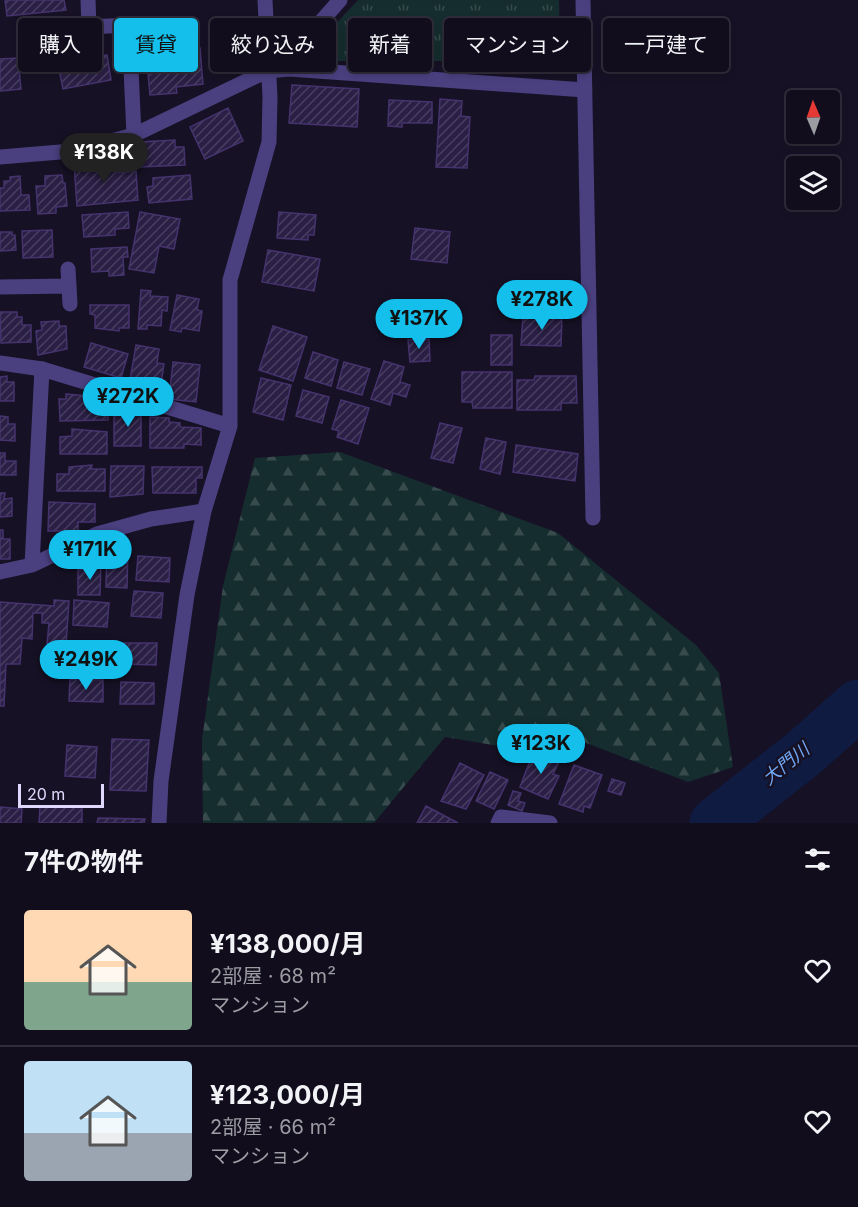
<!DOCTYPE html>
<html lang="ja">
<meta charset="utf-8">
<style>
body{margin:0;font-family:Inter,"Noto Sans JP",sans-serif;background:#1a1625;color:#f1f3f6;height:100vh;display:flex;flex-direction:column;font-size:22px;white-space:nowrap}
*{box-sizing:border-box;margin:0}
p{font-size:20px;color:#9c9ca3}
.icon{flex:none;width:33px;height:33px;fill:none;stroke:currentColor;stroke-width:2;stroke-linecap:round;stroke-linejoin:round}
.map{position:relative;height:823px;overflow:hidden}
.details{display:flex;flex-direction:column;background:#110d1c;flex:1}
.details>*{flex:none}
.hud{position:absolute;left:18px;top:18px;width:822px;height:54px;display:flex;gap:12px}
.needle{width:39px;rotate:358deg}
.controls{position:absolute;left:786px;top:90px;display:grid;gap:12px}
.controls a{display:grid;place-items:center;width:54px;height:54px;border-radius:6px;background:#110d1c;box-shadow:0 3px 9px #0003,0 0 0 2px #302d3b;font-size:30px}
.scale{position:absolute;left:18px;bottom:15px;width:86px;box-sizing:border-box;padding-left:6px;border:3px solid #e0d8fc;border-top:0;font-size:16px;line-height:21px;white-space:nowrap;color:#e0d8fc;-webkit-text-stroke:4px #171125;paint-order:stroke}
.price{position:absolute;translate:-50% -51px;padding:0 14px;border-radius:21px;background:#14bfec;color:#111;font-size:20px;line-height:39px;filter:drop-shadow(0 2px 3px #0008)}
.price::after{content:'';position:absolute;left:50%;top:36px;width:18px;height:14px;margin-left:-9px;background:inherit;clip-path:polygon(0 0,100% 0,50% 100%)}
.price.on{background:#222;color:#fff}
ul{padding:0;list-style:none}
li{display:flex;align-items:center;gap:18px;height:150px;padding:0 24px}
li+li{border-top:2px solid #302d3b}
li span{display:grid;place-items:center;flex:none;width:168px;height:120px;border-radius:6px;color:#555}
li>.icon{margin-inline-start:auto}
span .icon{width:72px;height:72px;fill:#fffc;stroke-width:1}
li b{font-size:26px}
h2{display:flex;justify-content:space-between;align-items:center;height:72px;padding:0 24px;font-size:26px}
.chip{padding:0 21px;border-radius:6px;background:#110d1c;box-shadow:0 3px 9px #0003,0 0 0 2px #302d3b;font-size:21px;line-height:54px}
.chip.on{background:#14bfec;color:#111}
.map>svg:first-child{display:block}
</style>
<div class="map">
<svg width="858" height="823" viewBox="0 0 858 823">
<defs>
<pattern id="forest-firs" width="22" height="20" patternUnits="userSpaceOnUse" patternTransform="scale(1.5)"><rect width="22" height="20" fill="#152d2e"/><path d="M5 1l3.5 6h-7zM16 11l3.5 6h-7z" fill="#374b4d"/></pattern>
<pattern id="park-tufts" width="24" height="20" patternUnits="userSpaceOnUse" patternTransform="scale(1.5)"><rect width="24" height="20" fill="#152d2e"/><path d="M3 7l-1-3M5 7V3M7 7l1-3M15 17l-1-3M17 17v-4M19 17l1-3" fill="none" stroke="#374b4d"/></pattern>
<pattern id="building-hatch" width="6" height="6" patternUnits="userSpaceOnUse" patternTransform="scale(1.5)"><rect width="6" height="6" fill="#2a1f44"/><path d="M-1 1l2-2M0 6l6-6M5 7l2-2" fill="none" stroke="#493f60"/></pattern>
</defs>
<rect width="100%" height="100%" fill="#171125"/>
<path fill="url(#forest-firs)" d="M340,452l218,81 138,112 23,28 14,94 -45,15 -107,-41 -54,1 -28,4 -54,-9 -71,86h-171l-1,-83 21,-154 32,-128z"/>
<path fill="url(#park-tufts)" d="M358,0h201l1,61h-259z"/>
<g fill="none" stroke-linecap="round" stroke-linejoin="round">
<path stroke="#0f1b41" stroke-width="51" d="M715,823l89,-70 54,-48"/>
</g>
<path fill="url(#building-hatch)" stroke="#45336e" stroke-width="1.5" d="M5,0h59l2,10 -59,6z
M200,48l3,36 -27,3 1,6 -27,2 -4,-43z
M75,51l2,10 30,-6 4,25 -48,9 -7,-34z
M18,58l3,31 -21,2v-32z
M292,85l67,4 -2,38 -68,-4z
M440,99l22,2 -1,15 9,1 -3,51 -31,-1z
M389,100l43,2v21h-30v4l-14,-1z
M228,108l15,33 -38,18 -15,-32z
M175,140v7h9l1,18 -45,2 -2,-25z
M114,160l1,13 21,-2 2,29 -61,6 -3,-42z
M62,175l1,8h2l2,23 -11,1v6l-18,1 -2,-28h9v-10z
M190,175l2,24 -43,4 -2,-16 6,-1v-8z
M20,176l1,19h8l1,15 -30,1v-23h4v-7h6v-4z
M128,212l1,16 -14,1v6l-31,2 -2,-22z
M140,212l40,7 -6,30 -15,-3 -5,27 -25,-4z
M279,212l37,3 -2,20h-6v5l-31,-2z
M415,228l35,4 -3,31 -36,-4z
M52,230l1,27 -30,1 -1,-27z
M0,232h12v3h3l1,15 -16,1z
M127,247l1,10h-5l1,18 -15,1v-5l-17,1 -1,-23z
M268,250l52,9 -6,32 -52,-9z
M141,290l10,1 -1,5 18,1 -1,14 -5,-1 -1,16 -14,-1v4h-9z
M177,295l22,4 -2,11 5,1 -3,20 -17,-3 -1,4 -11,-2z
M90,305h39v23h-10v3l-24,-3v-13l-5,-1z
M0,312h17v5h5v8h9v17l-30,1z
M523,315l39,1 -1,30 -40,-1z
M59,321v5h7l1,23 -29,6 -2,-24 6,-1 -1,-8z
M273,326l34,11 -14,44 -34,-11z
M491,335h21v30h-21z
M429,339l1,22 -20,1 -2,-22z
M91,343l37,11 -7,24 -37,-11z
M136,345l23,4 -2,14 7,1 -3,20 -31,-4z
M313,352l25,8 -7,26 -26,-8z
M384,361l20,6 -4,15 10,3 -4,12 -13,-4 -3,12 -19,-6z
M173,362l27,3 -4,37 -27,-3z
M344,362l26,7 -8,26 -25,-7z
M462,372h50v36h-39l-1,-6h-10z
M7,376v6h7v19h-14v-24z
M535,376h41l1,27h-16v7h-44v-30h17z
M261,378l30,7 -8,35 -30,-8z
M303,390l26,7 -7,26 -26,-7z
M66,394l23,2v6l19,-1v19l-48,1 -1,-22h7z
M341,400l28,8 -11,36 -21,-7 2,-6 -7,-2z
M114,410h27v36h-27z
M0,416l8,1v7h7v17l-15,-1z
M150,417l19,1v4l11,1v4l21,1v17l-17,-1v4h-34z
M440,423l22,5 -9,35 -22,-5z
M72,429l35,3v22h-47v-17l12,-1z
M486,438l20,4 -6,32 -20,-5z
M516,445l62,9 -3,27 -62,-9z
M0,453h5v8h11v14h-16z
M92,465l-1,4h14v22h-48v-17h12v-7z
M111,466h33l-1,28 -33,3z
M152,467h50v11h-6v15h-43z
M0,493h5l-1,6 8,-1v18l-12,1z
M49,502l46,2v18h-17v9h-30z
M0,530h3v9h7v20h-10z
M107,544l21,1 -1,43 -21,-1z
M138,556l32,2 -1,24 -33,-2z
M101,561l-1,34h-22v-25l9,-1z
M134,591l29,2 -2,25 -30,-2z
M54,600l15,1 -3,44 -19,-1 2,-21h-7v-10h-9l-1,26 -10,-1 -2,26h-14l-2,42h-4v-104l54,4z
M74,600l35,3 -2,24 -34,-2z
M73,641h33v22l-34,-1z
M123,643h34l-1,22 -33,-1z
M70,679l33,1v22l-34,-1z
M121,682l33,1v21h-34z
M112,739l37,1 -3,51 -36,-1z
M67,745l30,2 -2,31 -30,-2z
M534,750l26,10 -7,14 6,2 -11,23 -28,-12z
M460,763l24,12 -18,34 -25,-8z
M574,765l28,10 -12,33 -6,-2 -1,6 -24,-8z
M490,772l18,8 -14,29 -18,-8z
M612,779l13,4 -4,12 -13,-4z
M513,791l8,2 -3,8 7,2 -3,8 -14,-6z
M40,806l42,1v16h-43z
M426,806l32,17h-41z
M0,807l22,2 -1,14h-21z
M98,818l47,1 -1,4h-47z"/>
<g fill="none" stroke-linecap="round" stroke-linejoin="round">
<path stroke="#4a4080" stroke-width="15" d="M88,0l1,27 40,-2 5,110
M69,286l1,18
M0,287l69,-1 -1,-17
M0,363l42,6
M498,823l3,-6 49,6"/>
<path stroke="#4a4080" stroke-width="15" d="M583,0l10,518
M273,68l15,-9 52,-59
M0,157l72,-6 62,-16 133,-64 22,-2 296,21
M32,565l10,-196 188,57
M0,572l32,-7 65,-31 54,-15 53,-8
M159,823l2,-42 26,-186 17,-84 26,-85v-146l39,-138 1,-45 -5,-97"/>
</g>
<g text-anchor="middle" stroke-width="5" stroke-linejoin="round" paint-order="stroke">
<g font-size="18" font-style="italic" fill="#6fa7f3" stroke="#171125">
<text transform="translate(786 764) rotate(-39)" y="6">大門川</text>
</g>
</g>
</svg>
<div class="controls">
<a><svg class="needle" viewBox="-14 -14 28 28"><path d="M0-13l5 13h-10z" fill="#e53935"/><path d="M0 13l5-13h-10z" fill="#9c9ca3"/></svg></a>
<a><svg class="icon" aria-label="layers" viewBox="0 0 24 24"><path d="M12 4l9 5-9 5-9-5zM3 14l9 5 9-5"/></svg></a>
</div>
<div class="scale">20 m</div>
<b class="price on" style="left:104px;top:184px">¥138K</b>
<b class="price" style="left:542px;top:331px">¥278K</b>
<b class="price" style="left:419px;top:350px">¥137K</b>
<b class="price" style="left:128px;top:428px">¥272K</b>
<b class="price" style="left:90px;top:581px">¥171K</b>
<b class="price" style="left:86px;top:691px">¥249K</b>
<b class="price" style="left:541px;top:775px">¥123K</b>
<div class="hud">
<a class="chip">購入</a>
<a class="chip on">賃貸</a>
<a class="chip">絞り込み</a>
<a class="chip">新着</a>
<a class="chip">マンション</a>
<a class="chip">一戸建て</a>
</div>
</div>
<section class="details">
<h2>7件の物件<svg class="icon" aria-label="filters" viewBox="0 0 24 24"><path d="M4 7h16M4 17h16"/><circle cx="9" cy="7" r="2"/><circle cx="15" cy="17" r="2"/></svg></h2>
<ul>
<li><span style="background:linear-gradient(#ffd9b3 60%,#7fa58c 0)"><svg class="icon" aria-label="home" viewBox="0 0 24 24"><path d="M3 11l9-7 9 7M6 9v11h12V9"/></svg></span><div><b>¥138,000/月</b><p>2部屋 · 68 m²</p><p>マンション</p></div><svg class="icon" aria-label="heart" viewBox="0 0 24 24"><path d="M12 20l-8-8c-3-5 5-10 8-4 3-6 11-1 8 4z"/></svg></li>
<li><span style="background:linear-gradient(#bfe0f5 60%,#9aa5b1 0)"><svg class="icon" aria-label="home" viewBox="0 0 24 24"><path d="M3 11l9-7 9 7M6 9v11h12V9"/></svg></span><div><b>¥123,000/月</b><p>2部屋 · 66 m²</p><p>マンション</p></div><svg class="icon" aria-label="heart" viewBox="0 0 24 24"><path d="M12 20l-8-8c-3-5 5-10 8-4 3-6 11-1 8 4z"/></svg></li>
</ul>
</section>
